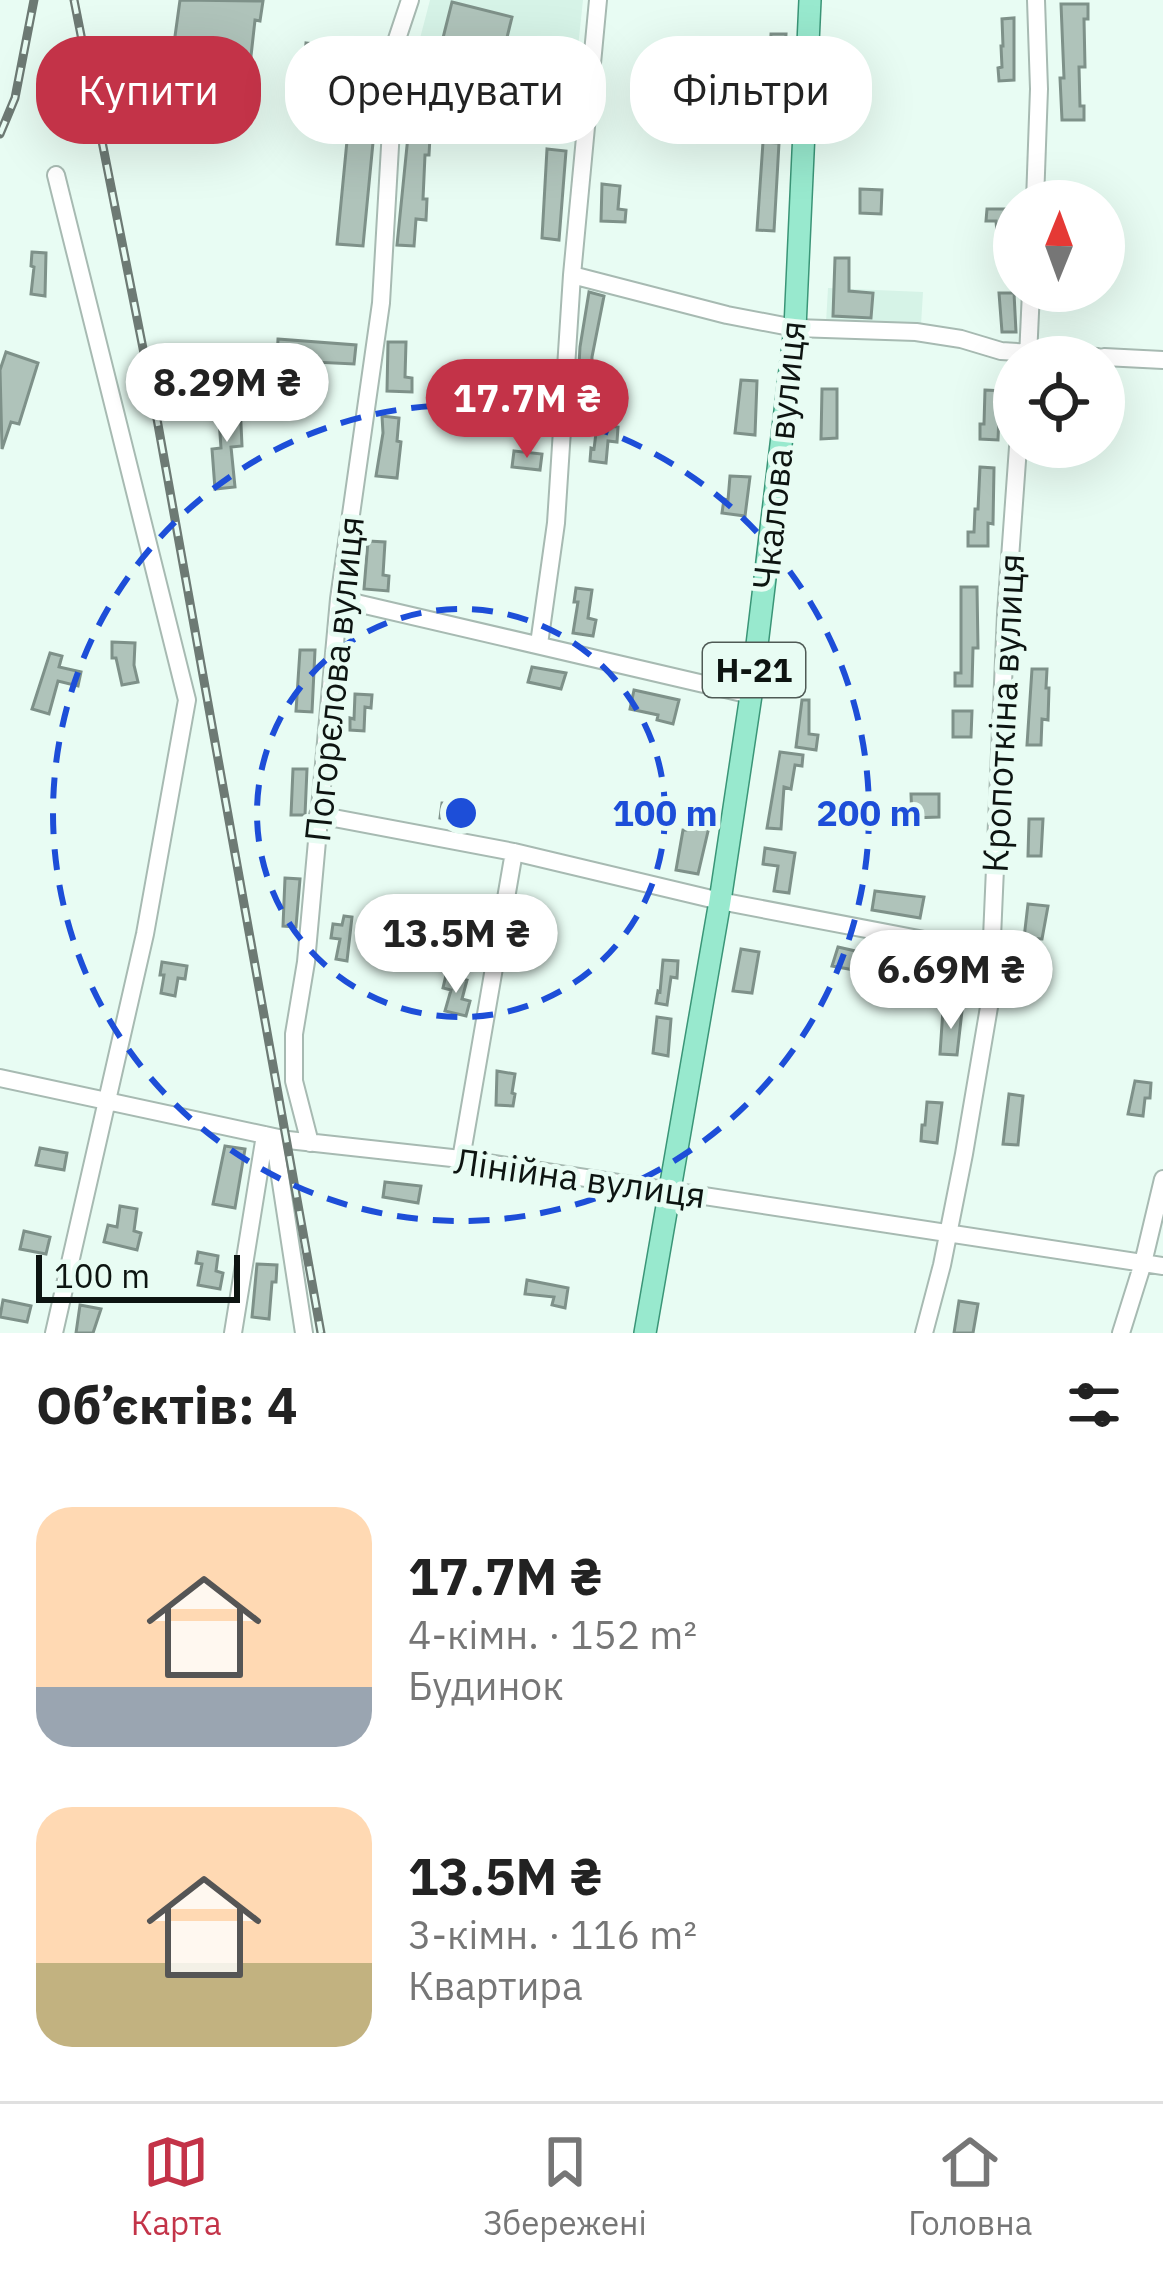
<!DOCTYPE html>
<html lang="uk">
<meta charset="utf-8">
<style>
body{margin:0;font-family:"IBM Plex Sans",sans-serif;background:#f6f6f6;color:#222;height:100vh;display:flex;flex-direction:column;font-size:45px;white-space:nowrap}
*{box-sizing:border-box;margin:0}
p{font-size:39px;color:#767676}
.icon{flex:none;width:66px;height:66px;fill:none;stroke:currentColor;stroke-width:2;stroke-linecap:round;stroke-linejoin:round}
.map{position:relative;height:1333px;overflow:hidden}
.panel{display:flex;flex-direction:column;background:#fff;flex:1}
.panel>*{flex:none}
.top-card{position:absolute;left:36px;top:36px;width:1092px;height:108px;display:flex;gap:24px}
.needle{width:78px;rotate:1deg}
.tools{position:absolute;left:993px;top:180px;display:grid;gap:24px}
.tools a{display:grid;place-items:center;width:132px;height:132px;border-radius:50%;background:#fff;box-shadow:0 12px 48px #0002;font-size:60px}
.scale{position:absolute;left:36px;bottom:30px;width:204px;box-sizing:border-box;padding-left:12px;border:6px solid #0d1411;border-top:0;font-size:33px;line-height:42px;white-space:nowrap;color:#0d1411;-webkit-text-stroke:9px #e8fcf3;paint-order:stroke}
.price{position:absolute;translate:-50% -102px;padding:0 27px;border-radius:42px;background:#fff;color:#222;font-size:39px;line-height:78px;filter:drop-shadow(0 3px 6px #0008)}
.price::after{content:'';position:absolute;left:50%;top:72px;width:36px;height:27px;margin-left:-18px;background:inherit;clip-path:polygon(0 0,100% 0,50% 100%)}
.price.current{background:#c33348;color:#fff}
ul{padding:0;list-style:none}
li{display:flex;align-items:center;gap:36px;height:300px;padding:0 36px}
li span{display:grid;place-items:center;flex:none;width:336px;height:240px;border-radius:36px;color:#555}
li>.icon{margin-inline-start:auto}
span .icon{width:144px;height:144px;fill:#fffc;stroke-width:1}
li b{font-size:51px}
h2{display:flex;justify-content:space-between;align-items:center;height:144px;padding:0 36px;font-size:51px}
.pill{padding:0 42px;border-radius:48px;background:#fff;box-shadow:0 12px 48px #0002;font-size:42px;line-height:108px}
.pill.current{background:#c33348;color:#fff}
.tabs{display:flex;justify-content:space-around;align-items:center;height:168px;border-top:3px solid #e0e0e0;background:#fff;font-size:33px;color:#767676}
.tabs a{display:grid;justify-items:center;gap:6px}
.tabs .current{color:#c33348}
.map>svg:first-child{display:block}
</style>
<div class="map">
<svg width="1163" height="1333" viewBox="0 0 1163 1333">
<rect width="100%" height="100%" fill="#e8fcf3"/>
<path fill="#d6f3e7" d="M430,0h153l-8,76 -18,-1 -12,11 -12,18h-28l-39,-8 -55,-23z
M828,288l95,4 -2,33 -95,-2z"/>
<path fill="#afc3ba" stroke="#7e9189" stroke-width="3" d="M180,0l83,1 -3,20 -5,-1 -4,36 -48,-5 -2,11 -29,-4z
M452,2l60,15 -10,41 -60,-16z
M1061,4h27v15h-4l1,48h-6l1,39h4v14h-22l-2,-42h4z
M1014,18v62l-15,1 -1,-13 4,-1 -1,-21h2l-1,-27z
M771,34h15l-2,35h-15z
M306,43l66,7 -2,22 -66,-7z
M492,58l30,9 -7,25 -31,-9z
M349,120l26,2 -12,124 -26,-2z
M408,136l22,1 -1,18h-4l-2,44h4l-1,21 -10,-1 -2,27 -17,-1z
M763,142l16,1 -5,88 -17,-1z
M547,149l19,2 -7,89 -17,-2z
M602,184l18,2 -2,23 8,1 -1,12 -24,-1z
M860,189l22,1 -1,24 -21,-1z
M987,209h24l2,55 -13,1 -4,-44h-10z
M32,252l14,1 -1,43 -14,-2 3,-27 -3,-1z
M835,258h14v33l24,2 -2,25 -38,-2z
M589,292l15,4 -12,61 -1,46 -14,-2 3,-54z
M999,293h15l2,39h-14z
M278,339l78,6 -2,19 -40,-2 -5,27 -11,-2 5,-26 -26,-2z
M388,342h18l-1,35 7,1v14l-25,-1z
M6,352l32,11 -19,61 -8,-2 -9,27 -2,-79z
M530,376l15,1v47l-18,-1z
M741,380l16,1 -2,54 -20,-2z
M822,389h15v49l-16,1z
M985,390l19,1v24h-5l-1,25 -18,-1v-15h4z
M240,403l2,43 -11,1 4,40 -20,2 -3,-40 9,-1 -3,-43z
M382,416l17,2 -2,23 4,1 -4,36 -21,-2 7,-43z
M597,425l21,2 -1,15 -9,-1 -2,22 -16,-2 1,-13 3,1z
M514,451l28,3 -2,16 -28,-3z
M980,467l14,1 -1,56 -5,-1v23h-20v-14h6l1,-23h3z
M730,476l20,1 -5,39 -23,-3 2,-14 4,1z
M368,541l17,1 -2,33 6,1 -1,15 -24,-2z
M961,587h16l1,61h-5l-1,38h-17v-13h6z
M576,588l16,2 -4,28 8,2 -3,16 -20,-3 5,-31h-4z
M112,642l23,1 -1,22 4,17 -16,3 -6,-27h-4z
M300,650h15l-3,62 -16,-1z
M50,653l12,3 -3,11 22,5 -3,14 -20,-5 -9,33 -17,-5z
M532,667l34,6 -5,16 -33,-7z
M1032,669h15l-1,19h3l-1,32 -6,-1 -1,26h-14z
M634,690l45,10 -6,24 -16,-4 1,-5 -28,-6z
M355,694l17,1 -1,13 -6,-1 -1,24 -14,-1v-12l4,1z
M802,700h7v34l9,1 -2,15 -20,-3z
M953,711h19l-1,26h-18z
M780,752l23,3 -1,11 -7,-1 -4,24 -7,-2 -3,42 -14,-1z
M293,769h14l-2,46h-14z
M911,794h28v23l-27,1z
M442,803l36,3 -2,15 -22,-4v3l-14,-2z
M691,809l21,5 -14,60 -22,-4 7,-40h3z
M1029,819h14l-2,37h-13z
M765,848l30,5 -6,40 -15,-2 4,-25 -15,-2z
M285,878l15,1 -4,48 -13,-1z
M875,891l49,6 -4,21 -48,-8z
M1028,904l20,2 -6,33 -18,-1z
M344,916l8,1 -5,44 -11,-2 4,-20 -9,-1 2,-14 9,1z
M838,947l48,11 -4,17 -50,-9z
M741,949l18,3 -7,41 -19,-2z
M663,960l15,1 -1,17 -6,-1 -4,28 -11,-2 2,-12 2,1z
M162,962l25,4 -2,13 -7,-1 -3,18 -14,-3 3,-18h-4z
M446,975l21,5 -5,19 8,2 -4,15 -21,-5 6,-21 -8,-2z
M943,1009l19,2 -5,44 -17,-1z
M657,1017l14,2 -3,37 -15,-3z
M497,1071l18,3 -3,19 3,1 -2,12 -17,-1z
M1135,1081l16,2 -1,15h-5l-2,18 -15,-2z
M1009,1094l14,2 -5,49 -15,-1z
M927,1102l15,1 -5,40 -16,-2 1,-16h3z
M225,1146l20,3 -10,59 -22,-4z
M40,1148l27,5 -3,17 -28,-5z
M385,1182l36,4 -3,17 -35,-6z
M120,1206l17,3 -3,22 7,2 -4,17 -33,-8 4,-17 9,2z
M24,1231l26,6 -4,17 -26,-5z
M198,1252l20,4 -2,15 7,2 -3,16 -22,-4 4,-21 -6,-1z
M257,1264l20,1 -1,17h-4l-3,37 -17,-2z
M527,1280l41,8 -3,20 -13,-3 2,-8 -29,-3z
M3,1300l28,6 -4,16 -27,-5z
M959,1301l19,3 -5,29h-19z
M80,1305l21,4 -8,24h-17z"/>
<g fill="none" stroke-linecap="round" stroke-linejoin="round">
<defs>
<path id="minor" d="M1035,201l4,-112 -3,-89
M572,275l155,40 68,13 121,4 45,7 40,12 97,6
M1028,357l3,-66
M1104,357l59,3
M339,599l412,96
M539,644l17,-121 16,-248 26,-275
M318,815l196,37 206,49 272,52
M0,1078l288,62 173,19 702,107
M274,1137l30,196
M310,1143l-16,-62v-47l12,-72 33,-363 42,-296 15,-261 14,-42
M461,1159l53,-307
M54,1333l91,-399 42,-234 -131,-525
M233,1333l32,-198
M924,1333l18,-68 22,-111 25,-147 17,-393 12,-167
M1121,1333l22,-70 20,-84"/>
<path id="major" d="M645,1333l75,-432 31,-206 44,-367 15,-328"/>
</defs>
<use href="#minor" stroke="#a7bab2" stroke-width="20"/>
<use href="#major" stroke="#3a9577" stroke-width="24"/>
<use href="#minor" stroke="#fff" stroke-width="16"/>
<use href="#major" stroke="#98e9ce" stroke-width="21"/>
<defs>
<path id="rail" d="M74,0l83,419 164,914
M0,134l15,-36 19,-98"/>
</defs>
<use href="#rail" stroke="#6d7a74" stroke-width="9"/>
<use href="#rail" stroke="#e8fcf3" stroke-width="4.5" stroke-dasharray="14" stroke-linecap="butt"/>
</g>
<g fill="none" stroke="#1d4ed8" stroke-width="6" stroke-dasharray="21 15">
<circle cx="461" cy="813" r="204"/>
<circle cx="461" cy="813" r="408"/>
</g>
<g text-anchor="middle" stroke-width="10" stroke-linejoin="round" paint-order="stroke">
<rect fill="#e8fcf3" stroke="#4f5a55" stroke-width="3" x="703" y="643" width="102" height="54" rx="9"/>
<g font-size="33" font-weight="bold" fill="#0d1411">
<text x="754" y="682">Н-21</text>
</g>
<g font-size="36" fill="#0d1411" stroke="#e8fcf3">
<text transform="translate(779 455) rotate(-84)" y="13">Чкалова вулиця</text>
<text transform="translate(334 679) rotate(-84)" y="13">Погорєлова вулиця</text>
<text transform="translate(1003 713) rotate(-87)" y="13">Кропоткіна вулиця</text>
<text transform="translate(580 1178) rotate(8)" y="13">Лінійна вулиця</text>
</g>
</g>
<circle cx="461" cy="813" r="18" fill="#1d4ed8" stroke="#e8fcf3" stroke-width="6"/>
<g font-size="36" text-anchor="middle" font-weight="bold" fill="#1d4ed8" stroke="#e8fcf3" stroke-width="10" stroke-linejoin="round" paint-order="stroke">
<text x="665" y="826">100 m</text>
<text x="869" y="826">200 m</text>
</g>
</svg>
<div class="tools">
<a><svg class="needle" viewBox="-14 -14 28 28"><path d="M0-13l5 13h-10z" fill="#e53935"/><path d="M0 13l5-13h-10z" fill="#767676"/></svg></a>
<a><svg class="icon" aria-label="locate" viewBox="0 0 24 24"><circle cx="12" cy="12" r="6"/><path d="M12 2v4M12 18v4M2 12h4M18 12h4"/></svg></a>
</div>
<div class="scale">100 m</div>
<b class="price" style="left:227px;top:445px">8.29M ₴</b>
<b class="price current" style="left:527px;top:461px">17.7M ₴</b>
<b class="price" style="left:456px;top:996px">13.5M ₴</b>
<b class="price" style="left:951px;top:1032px">6.69M ₴</b>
<div class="top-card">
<a class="pill current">Купити</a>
<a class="pill">Орендувати</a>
<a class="pill">Фільтри</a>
</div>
</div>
<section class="panel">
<h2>Об’єктів: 4<svg class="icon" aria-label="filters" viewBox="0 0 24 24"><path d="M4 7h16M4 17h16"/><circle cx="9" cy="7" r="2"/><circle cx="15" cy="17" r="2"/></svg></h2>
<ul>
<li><span style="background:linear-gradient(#ffd9b3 75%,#9aa5b1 0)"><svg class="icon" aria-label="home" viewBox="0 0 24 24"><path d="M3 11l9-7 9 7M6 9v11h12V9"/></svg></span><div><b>17.7M ₴</b><p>4-кімн. · 152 m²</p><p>Будинок</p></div></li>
<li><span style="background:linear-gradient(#ffd9b3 65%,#c2b280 0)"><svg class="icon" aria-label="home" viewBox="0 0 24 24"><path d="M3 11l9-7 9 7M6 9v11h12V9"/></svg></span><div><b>13.5M ₴</b><p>3-кімн. · 116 m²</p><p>Квартира</p></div></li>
</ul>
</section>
<nav class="tabs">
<a class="current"><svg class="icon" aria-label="map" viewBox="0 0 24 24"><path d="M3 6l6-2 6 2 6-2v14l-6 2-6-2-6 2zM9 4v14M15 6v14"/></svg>Карта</a>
<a><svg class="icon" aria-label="saved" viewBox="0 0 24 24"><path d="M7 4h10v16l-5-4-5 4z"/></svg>Збережені</a>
<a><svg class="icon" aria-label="home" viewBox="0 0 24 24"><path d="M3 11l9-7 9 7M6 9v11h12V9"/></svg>Головна</a>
</nav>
